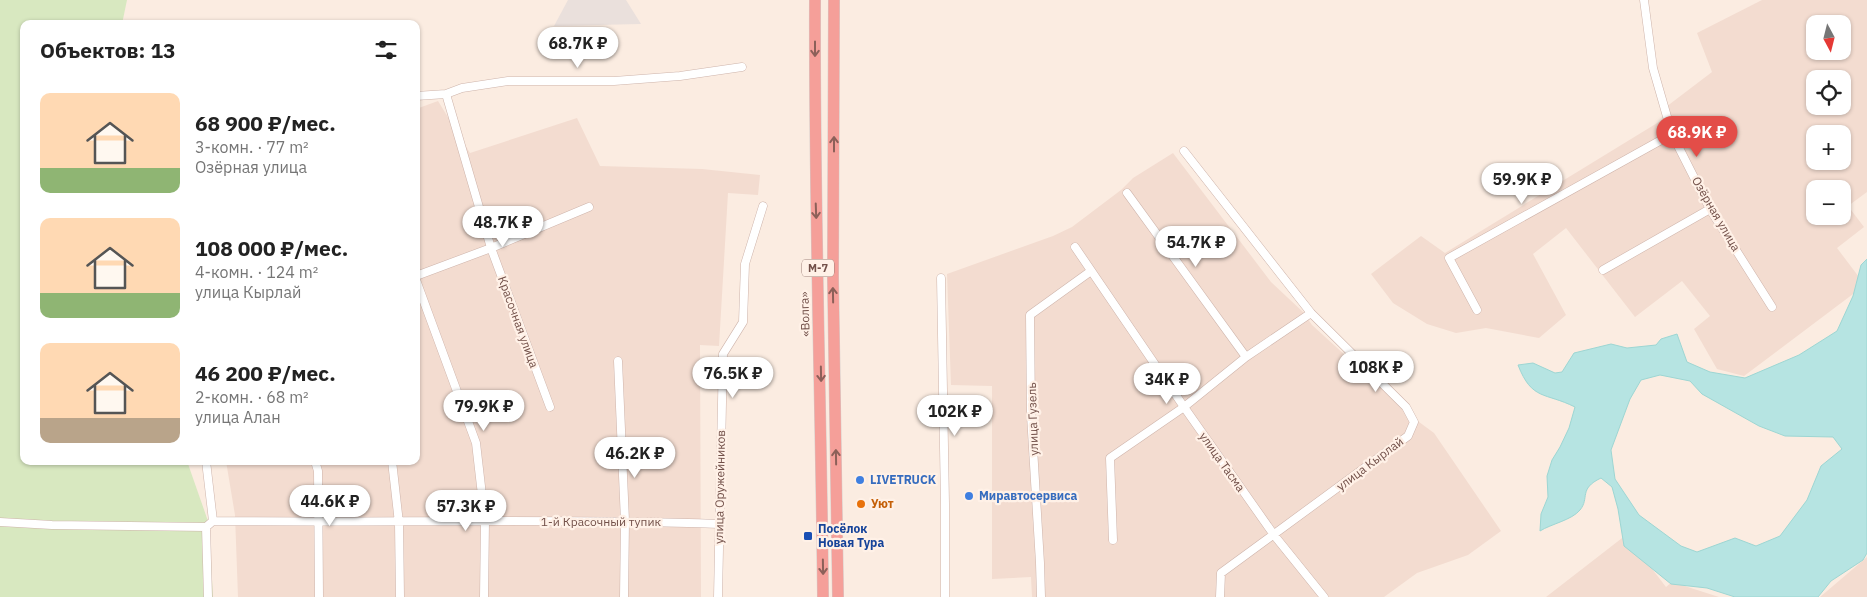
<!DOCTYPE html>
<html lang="ru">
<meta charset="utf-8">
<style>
body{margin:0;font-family:"IBM Plex Sans",sans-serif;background:#f6f6f6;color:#222;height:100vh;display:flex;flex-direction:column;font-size:19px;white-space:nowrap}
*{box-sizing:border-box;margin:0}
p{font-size:16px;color:#767676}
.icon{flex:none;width:28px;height:28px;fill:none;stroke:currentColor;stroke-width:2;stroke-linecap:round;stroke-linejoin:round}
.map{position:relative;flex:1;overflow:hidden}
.sheet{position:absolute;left:20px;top:20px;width:400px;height:445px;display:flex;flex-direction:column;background:#fff;border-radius:10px;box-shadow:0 1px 4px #0004}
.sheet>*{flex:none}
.needle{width:32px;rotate:173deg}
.fabs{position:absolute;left:1806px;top:15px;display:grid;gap:10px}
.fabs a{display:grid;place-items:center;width:45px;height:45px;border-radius:10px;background:#fff;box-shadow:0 1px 4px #0004;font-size:25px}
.price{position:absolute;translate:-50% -42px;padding:0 11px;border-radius:18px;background:#fff;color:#222;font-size:16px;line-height:32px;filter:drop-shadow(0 1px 2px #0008)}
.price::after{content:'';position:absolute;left:50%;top:30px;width:15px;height:11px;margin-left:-8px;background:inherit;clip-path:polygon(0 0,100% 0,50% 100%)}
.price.active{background:#e34d48;color:#fff}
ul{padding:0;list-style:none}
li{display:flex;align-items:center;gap:15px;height:125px;padding:0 20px}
li span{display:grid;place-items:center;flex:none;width:140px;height:100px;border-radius:10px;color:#555}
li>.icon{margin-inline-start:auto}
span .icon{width:60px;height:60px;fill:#fffc;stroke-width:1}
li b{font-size:21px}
h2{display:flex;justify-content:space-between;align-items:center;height:60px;padding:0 20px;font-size:21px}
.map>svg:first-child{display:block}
</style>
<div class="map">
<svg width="1867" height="597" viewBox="0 0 1867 597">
<rect width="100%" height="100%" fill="#fbece1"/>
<path fill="#f3dcd0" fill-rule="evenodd" d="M1762,0h105v192l-19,14 16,21 -27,21 28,37 -121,91 -27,-7 -23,-40 16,-13 -28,-35 -47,36 -69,-89 -33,26 33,61 -27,23 -53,-10 -30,5 -29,-9 -34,-21 -22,-29 50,-38 24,17 222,-136 -5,-7 50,-38 -15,-39zM1815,24h27v27h-27zM1815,79h27v27h-27zM1815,134h27v27h-27zM1815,189h27v27h-27z
M438,101l32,52 107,-35 23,48 102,3 58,6 -2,20 -30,-2 -9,153 -19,-1 1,252h-463l-3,-82 -9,-54h190v-352z
M1173,153l98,129 32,30 9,13 103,94 19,14 67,98 -33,24 -51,18 -33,24h-352l-1,-20 -39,2v-193l-41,-1 -4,-111 106,-38 19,-9 49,-37 12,-12z
M1626,535l40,52 6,-5 47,15h-173z
M1867,557v40h-47z"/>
<path fill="#eae0dc" d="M568,0h58l15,24 -87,2z"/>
<path fill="#d8e8c0" d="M0,0h127l-5,24h-98v437h163l22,63 4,73h-213z"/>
<path fill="#b6e4e2" stroke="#9dd6d3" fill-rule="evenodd" d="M1867,259v294l-4,7 -32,21 -13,16h-83l-28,-9 -36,-4 -47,-38 -6,-37 -6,-22 -11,-9c-23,11 -11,20 -21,32 -8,10 -29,14 -40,21l1,-17 7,-17 -1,-21 5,-16 8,-13 9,-19 6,-21c-30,-15 -43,-6 -57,-42l15,-2 22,10 7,-1 12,-19 37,-9 16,4 29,-3 5,-6 16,-5 10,28 23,10 35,6 54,-23 38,-24 16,-35 8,-31zM1660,375l30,6 12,13 57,32 26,10 48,1 9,12 -21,17 -14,34 -27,36 -24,10 -21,-8 -38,14 -16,-6 -42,-31 -24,-36 -4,-29 19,-51 11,-19z"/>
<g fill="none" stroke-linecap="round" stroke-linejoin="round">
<defs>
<path id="minor" d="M1644,0l9,68 19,66 38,75 62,98
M446,94l45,154 59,159
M416,96l30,-2 16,-6 46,-7h106l66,-5 62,-9
M1184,151l127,162 95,94 8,15 -6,14 -187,137 -1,24
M1127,193l119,164
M1075,247l109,160 90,128 50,62
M1603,270l107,-61
M416,276l75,-28 98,-41
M941,278l4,226v93
M416,280l60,163 9,78 -1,76
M1477,310l-28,-52 223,-124
M618,361l7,160 -1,76
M206,461l7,60 -7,6 2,70
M315,461l3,10 1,126
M392,461l7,62 1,74
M213,521c169,2 338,-3 506,3
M0,522l52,3 154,2
M1113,540l-3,-82 74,-51 62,-50 65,-44
M718,597l5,-243 20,-32 2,-58 18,-58
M1041,597l-1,-34 -9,-148 -1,-100 61,-44"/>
<path id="highway" d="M815,0c-1,199 6,398 8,597
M834,0l-1,278 5,319"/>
</defs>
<use href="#minor" stroke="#ceb4ab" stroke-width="9"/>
<use href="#highway" stroke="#d5cac8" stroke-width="12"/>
<use href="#minor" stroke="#fff" stroke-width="8"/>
<use href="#highway" stroke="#f59f99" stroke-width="11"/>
</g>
<defs><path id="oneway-shaft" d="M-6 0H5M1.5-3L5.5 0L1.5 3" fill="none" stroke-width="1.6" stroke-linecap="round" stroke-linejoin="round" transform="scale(1.25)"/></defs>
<g stroke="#8c6059">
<use href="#oneway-shaft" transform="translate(815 49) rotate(90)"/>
<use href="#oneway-shaft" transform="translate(834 144) rotate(-90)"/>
<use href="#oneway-shaft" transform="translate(816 211) rotate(88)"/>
<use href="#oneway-shaft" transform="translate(833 295) rotate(-91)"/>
<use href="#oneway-shaft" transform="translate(821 374) rotate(89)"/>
<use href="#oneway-shaft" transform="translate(836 457) rotate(-91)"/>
<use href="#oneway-shaft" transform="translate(823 567) rotate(89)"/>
</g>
<g fill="#3f7fe0" stroke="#fff1e7" stroke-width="2">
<circle cx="860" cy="480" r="5"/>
<circle cx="969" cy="496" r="5"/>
</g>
<circle fill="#e8710a" stroke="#fff1e7" stroke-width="2" cx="861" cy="504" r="5"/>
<rect fill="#1a4fb4" stroke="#fff1e7" stroke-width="2" x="803" y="531" width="10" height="10" rx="2.5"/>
<g text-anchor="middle" stroke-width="4.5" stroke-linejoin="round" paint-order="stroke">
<rect fill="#fff1e7" stroke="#9c8078" stroke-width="1" x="802" y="259.5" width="32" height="17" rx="4"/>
<g font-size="11" font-weight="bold" fill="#725049">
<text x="818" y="272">М-7</text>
</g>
<g font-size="12" fill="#725049" stroke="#fff1e7">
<text transform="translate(1716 214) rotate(60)" y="4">Озёрная улица</text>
<text transform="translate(805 314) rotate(-92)" y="4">«Волга»</text>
<text transform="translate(518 322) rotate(70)" y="4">Красочная улица</text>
<text transform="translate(1033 419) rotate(-92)" y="4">улица Гузель</text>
<text transform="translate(1222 462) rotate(55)" y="4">улица Тасма</text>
<text transform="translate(1370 464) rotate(-37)" y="4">улица Кырлай</text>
<text transform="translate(720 487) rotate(-89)" y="4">улица Оружейников</text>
<text x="601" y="526">1-й Красочный тупик</text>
</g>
<g font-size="12" font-weight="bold" fill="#366cbe" stroke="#fff1e7" text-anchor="start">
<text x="870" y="484">LIVETRUCK</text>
<text x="979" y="500">Миравтосервиса</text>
</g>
<g font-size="12" font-weight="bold" fill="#c56008" stroke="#fff1e7" text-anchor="start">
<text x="871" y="508">Уют</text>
</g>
<g font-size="12" font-weight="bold" fill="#164399" stroke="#fff1e7" text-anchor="start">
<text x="818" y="533">Посёлок<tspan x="818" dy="14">Новая Тура</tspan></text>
</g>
</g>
</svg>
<div class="fabs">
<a><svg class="needle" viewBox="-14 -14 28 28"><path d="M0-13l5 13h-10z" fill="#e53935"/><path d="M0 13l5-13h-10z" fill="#767676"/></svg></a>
<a><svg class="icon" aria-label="locate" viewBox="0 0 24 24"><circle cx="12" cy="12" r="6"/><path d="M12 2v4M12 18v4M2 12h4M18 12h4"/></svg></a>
<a>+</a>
<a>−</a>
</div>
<b class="price" style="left:578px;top:69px">68.7K ₽</b>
<b class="price active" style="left:1697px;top:158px">68.9K ₽</b>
<b class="price" style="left:1522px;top:205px">59.9K ₽</b>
<b class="price" style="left:503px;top:248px">48.7K ₽</b>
<b class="price" style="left:1196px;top:268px">54.7K ₽</b>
<b class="price" style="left:1376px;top:393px">108K ₽</b>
<b class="price" style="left:733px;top:399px">76.5K ₽</b>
<b class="price" style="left:1167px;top:405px">34K ₽</b>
<b class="price" style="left:484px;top:432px">79.9K ₽</b>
<b class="price" style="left:955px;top:437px">102K ₽</b>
<b class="price" style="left:635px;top:479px">46.2K ₽</b>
<b class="price" style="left:330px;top:527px">44.6K ₽</b>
<b class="price" style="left:466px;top:532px">57.3K ₽</b>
<section class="sheet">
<h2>Объектов: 13<svg class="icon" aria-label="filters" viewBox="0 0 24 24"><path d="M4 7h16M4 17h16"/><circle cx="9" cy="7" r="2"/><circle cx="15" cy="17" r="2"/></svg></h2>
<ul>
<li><span style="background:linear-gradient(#ffd9b3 75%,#8fb573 0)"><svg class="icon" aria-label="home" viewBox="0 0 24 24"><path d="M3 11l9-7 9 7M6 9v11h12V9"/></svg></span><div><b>68 900 ₽/мес.</b><p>3-комн. · 77 m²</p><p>Озёрная улица</p></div></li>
<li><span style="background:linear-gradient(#ffd9b3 75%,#8fb573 0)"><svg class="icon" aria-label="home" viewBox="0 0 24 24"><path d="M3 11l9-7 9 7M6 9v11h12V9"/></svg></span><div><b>108 000 ₽/мес.</b><p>4-комн. · 124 m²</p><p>улица Кырлай</p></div></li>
<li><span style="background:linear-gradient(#ffd9b3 75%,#b9a48a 0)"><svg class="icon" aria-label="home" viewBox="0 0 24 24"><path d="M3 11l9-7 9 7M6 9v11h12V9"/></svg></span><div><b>46 200 ₽/мес.</b><p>2-комн. · 68 m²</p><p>улица Алан</p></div></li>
</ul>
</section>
</div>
